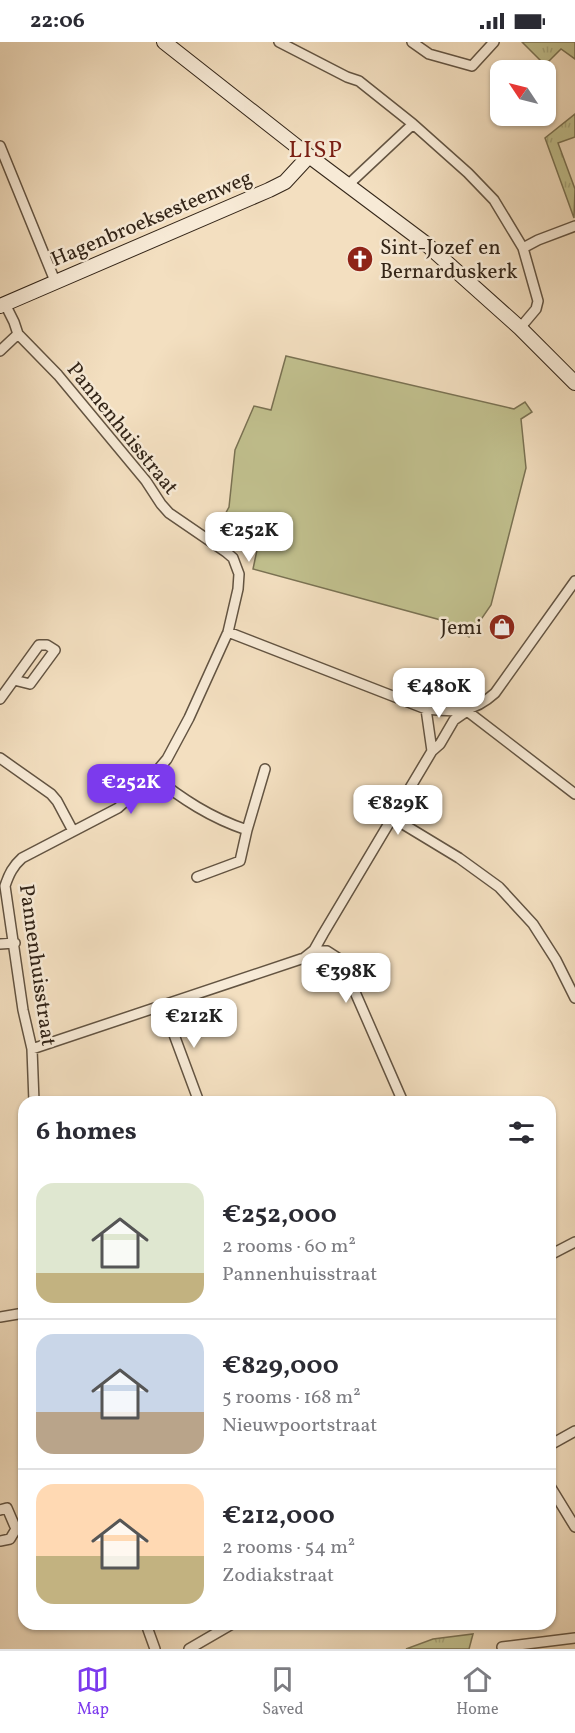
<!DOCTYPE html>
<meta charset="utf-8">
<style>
body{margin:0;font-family:Vollkorn,serif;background:#f7f7f7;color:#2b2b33;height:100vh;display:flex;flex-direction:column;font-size:22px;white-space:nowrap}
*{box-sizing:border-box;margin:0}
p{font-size:20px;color:#7c7c81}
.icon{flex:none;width:33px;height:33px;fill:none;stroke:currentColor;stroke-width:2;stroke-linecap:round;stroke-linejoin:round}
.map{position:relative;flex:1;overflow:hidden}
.side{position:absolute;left:18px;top:1054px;width:538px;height:534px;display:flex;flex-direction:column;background:#fff;border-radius:18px;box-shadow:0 2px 4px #0004}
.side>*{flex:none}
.needle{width:39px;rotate:305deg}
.tools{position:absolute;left:490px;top:18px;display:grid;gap:12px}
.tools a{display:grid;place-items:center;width:66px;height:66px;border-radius:12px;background:#fff;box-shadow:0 2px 4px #0004;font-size:30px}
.price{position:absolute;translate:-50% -51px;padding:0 14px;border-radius:12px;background:#fff;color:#222;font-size:20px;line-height:39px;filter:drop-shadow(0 2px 3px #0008)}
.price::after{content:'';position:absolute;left:50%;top:36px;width:18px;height:14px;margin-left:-9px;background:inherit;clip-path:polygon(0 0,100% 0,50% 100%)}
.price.active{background:#7c3aed;color:#fff}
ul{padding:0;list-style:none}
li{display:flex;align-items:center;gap:18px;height:150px;padding:0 18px}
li+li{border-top:2px solid #e1e1e2}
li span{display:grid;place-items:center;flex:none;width:168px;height:120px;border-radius:18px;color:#555}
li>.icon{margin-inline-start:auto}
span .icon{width:72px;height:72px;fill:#fffc;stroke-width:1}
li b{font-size:26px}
h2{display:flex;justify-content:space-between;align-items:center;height:72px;padding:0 18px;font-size:26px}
.status{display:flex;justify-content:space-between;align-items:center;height:42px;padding:0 30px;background:#fff;direction:ltr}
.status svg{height:16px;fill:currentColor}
.tabs{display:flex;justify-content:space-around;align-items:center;height:84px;border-top:2px solid #e1e1e2;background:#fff;font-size:16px;color:#7c7c81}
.tabs a{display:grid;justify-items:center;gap:3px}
.tabs .active{color:#7c3aed}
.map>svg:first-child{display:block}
</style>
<div class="status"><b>22:06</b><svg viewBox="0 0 49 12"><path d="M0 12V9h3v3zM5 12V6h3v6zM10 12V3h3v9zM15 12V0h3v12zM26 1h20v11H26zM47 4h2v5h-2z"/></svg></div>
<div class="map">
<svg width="575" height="1607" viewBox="0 0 575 1607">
<defs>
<pattern id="grass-tufts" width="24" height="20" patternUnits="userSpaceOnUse" patternTransform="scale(1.5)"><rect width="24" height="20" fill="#c1c08e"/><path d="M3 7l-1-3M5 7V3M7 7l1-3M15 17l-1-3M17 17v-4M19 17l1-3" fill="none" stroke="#a6a57a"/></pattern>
</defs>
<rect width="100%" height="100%" fill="#f3dfc0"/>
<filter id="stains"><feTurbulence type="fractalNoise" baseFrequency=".00333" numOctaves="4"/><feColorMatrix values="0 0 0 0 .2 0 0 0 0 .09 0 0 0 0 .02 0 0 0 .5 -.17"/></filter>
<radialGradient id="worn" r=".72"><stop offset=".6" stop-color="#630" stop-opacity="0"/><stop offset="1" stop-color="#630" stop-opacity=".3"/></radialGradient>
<path fill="url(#grass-tufts)" stroke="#7a7253" stroke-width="1.5" d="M522,0h53v17l-14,-10 -16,16z
M575,72v23l-17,6 17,46 -1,29 -29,-80z
M473,1592l-4,15h-63l27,-10z"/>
<path fill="#c1c08e" stroke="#7a7253" stroke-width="1.5" d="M286,314l228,53 11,-7 7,10 -11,7 5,49 -35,137 -22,32 -21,-15 -195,-53 4,-19 -32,-21 -3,-9 7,-13 6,-57 19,-44 17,4z"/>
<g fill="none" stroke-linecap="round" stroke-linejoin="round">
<defs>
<path id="street" d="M279,0l68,35 12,4 54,43 55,49 26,27 29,48 15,53 -2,8 -16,19
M412,0l17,12 43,12 22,-24
M0,104l55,135
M349,142l64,-60
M523,206l15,-8 37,-14
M5,262l9,18 4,12 40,41 88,106 15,23 8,9 57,39 7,6 6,16 -1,15 -10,43 -39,86 -22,41 -17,20 -32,29 -96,50c-9,8 -13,16 -17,28l18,124 9,39 2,53
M0,309l18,-17
M228,590l198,77c29,3 46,5 69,-16l80,-112
M0,657l39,-54h8l8,5 -25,34 -16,-4
M432,709l8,-7 14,-24 13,-9 108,83
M0,716l51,36 6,7 16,30
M152,733c30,24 59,43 95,55l18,-61
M393,776l66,40 40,29 34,37 23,36 19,38
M197,835l43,-16 7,-31
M0,902l15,-1
M314,908l13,1 14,9 62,142
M163,963l36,97
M32,1007l272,-91 10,-8 9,-16 109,-183 -6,-42
M550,1213l25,-13
M0,1275l24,-4
M550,1403l25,-14
M550,1444l25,41
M0,1468l7,-2 9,21 -6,10 -10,2
M146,1582l9,25
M502,1605l73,-9
M189,1607l43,-25"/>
<path id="secondary" d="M164,0l145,114 116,87 95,85 55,55
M0,264l269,-116 16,-8 24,-26"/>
</defs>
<use href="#street" stroke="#635442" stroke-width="12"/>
<use href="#secondary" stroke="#332518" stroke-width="16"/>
<use href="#street" stroke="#f7ead6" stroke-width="9"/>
<use href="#secondary" stroke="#f7ead6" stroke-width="14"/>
</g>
<defs>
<symbol id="church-disc" viewBox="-11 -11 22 22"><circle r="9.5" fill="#8f2418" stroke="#f7ead6"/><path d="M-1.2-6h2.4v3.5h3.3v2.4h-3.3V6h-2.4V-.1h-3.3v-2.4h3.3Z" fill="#fff"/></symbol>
<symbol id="shop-disc" viewBox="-11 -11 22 22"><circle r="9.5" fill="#8f2418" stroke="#f7ead6"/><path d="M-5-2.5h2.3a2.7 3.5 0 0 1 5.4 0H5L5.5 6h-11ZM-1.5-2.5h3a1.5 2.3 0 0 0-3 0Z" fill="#fff"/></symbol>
</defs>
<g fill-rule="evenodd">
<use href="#church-disc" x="345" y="202" width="30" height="30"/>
<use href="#shop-disc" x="487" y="570" width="30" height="30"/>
</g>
<g text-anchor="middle" stroke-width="5" stroke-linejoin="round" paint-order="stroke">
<g font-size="21" fill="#332518" stroke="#f7ead6">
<text transform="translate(151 176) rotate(-23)" y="7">Hagenbroeksesteenweg</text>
<text transform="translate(123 386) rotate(51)" y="7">Pannenhuisstraat</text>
<text transform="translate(38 923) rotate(82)" y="7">Pannenhuisstraat</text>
</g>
<g font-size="21" fill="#332518" stroke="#f7ead6" text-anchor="start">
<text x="380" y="212">Sint-Jozef en<tspan x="380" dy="24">Bernarduskerk</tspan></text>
<text x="482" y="592" text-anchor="end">Jemi</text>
</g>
<g font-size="24" letter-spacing="1.5" fill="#7a1f14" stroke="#f7ead6">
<text x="316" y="115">LISP</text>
</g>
</g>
<rect width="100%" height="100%" filter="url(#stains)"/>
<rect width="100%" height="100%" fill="url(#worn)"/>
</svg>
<div class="tools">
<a><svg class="needle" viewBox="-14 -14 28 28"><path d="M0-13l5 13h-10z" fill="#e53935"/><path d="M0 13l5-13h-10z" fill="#7c7c81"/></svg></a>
</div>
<b class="price" style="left:249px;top:521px">€252K</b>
<b class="price" style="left:439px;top:677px">€480K</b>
<b class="price active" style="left:131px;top:773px">€252K</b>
<b class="price" style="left:398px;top:794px">€829K</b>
<b class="price" style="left:346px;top:962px">€398K</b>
<b class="price" style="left:194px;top:1007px">€212K</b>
<section class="side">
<h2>6 homes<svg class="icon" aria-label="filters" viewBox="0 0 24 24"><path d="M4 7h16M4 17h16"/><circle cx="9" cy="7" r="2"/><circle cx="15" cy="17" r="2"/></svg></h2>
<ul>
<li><span style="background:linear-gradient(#dfe7d0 75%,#c2b280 0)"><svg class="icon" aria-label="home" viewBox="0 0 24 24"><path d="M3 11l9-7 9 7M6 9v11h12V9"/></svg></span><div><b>€252,000</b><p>2 rooms · 60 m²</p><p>Pannenhuisstraat</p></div></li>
<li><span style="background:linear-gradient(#c9d6e8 65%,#b9a48a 0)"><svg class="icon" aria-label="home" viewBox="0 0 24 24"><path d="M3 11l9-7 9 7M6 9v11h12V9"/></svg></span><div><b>€829,000</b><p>5 rooms · 168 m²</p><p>Nieuwpoortstraat</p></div></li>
<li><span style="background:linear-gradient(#ffd9b3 60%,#c2b280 0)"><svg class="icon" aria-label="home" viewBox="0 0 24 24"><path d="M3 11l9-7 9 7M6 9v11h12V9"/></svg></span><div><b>€212,000</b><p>2 rooms · 54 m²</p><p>Zodiakstraat</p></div></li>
</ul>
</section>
</div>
<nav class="tabs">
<a class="active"><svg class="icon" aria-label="map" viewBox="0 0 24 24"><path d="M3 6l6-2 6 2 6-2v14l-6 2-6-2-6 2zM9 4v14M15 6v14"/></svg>Map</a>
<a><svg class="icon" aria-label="saved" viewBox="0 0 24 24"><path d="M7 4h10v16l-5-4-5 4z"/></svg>Saved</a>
<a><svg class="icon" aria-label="home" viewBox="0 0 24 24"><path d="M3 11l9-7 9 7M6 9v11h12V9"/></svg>Home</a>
</nav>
